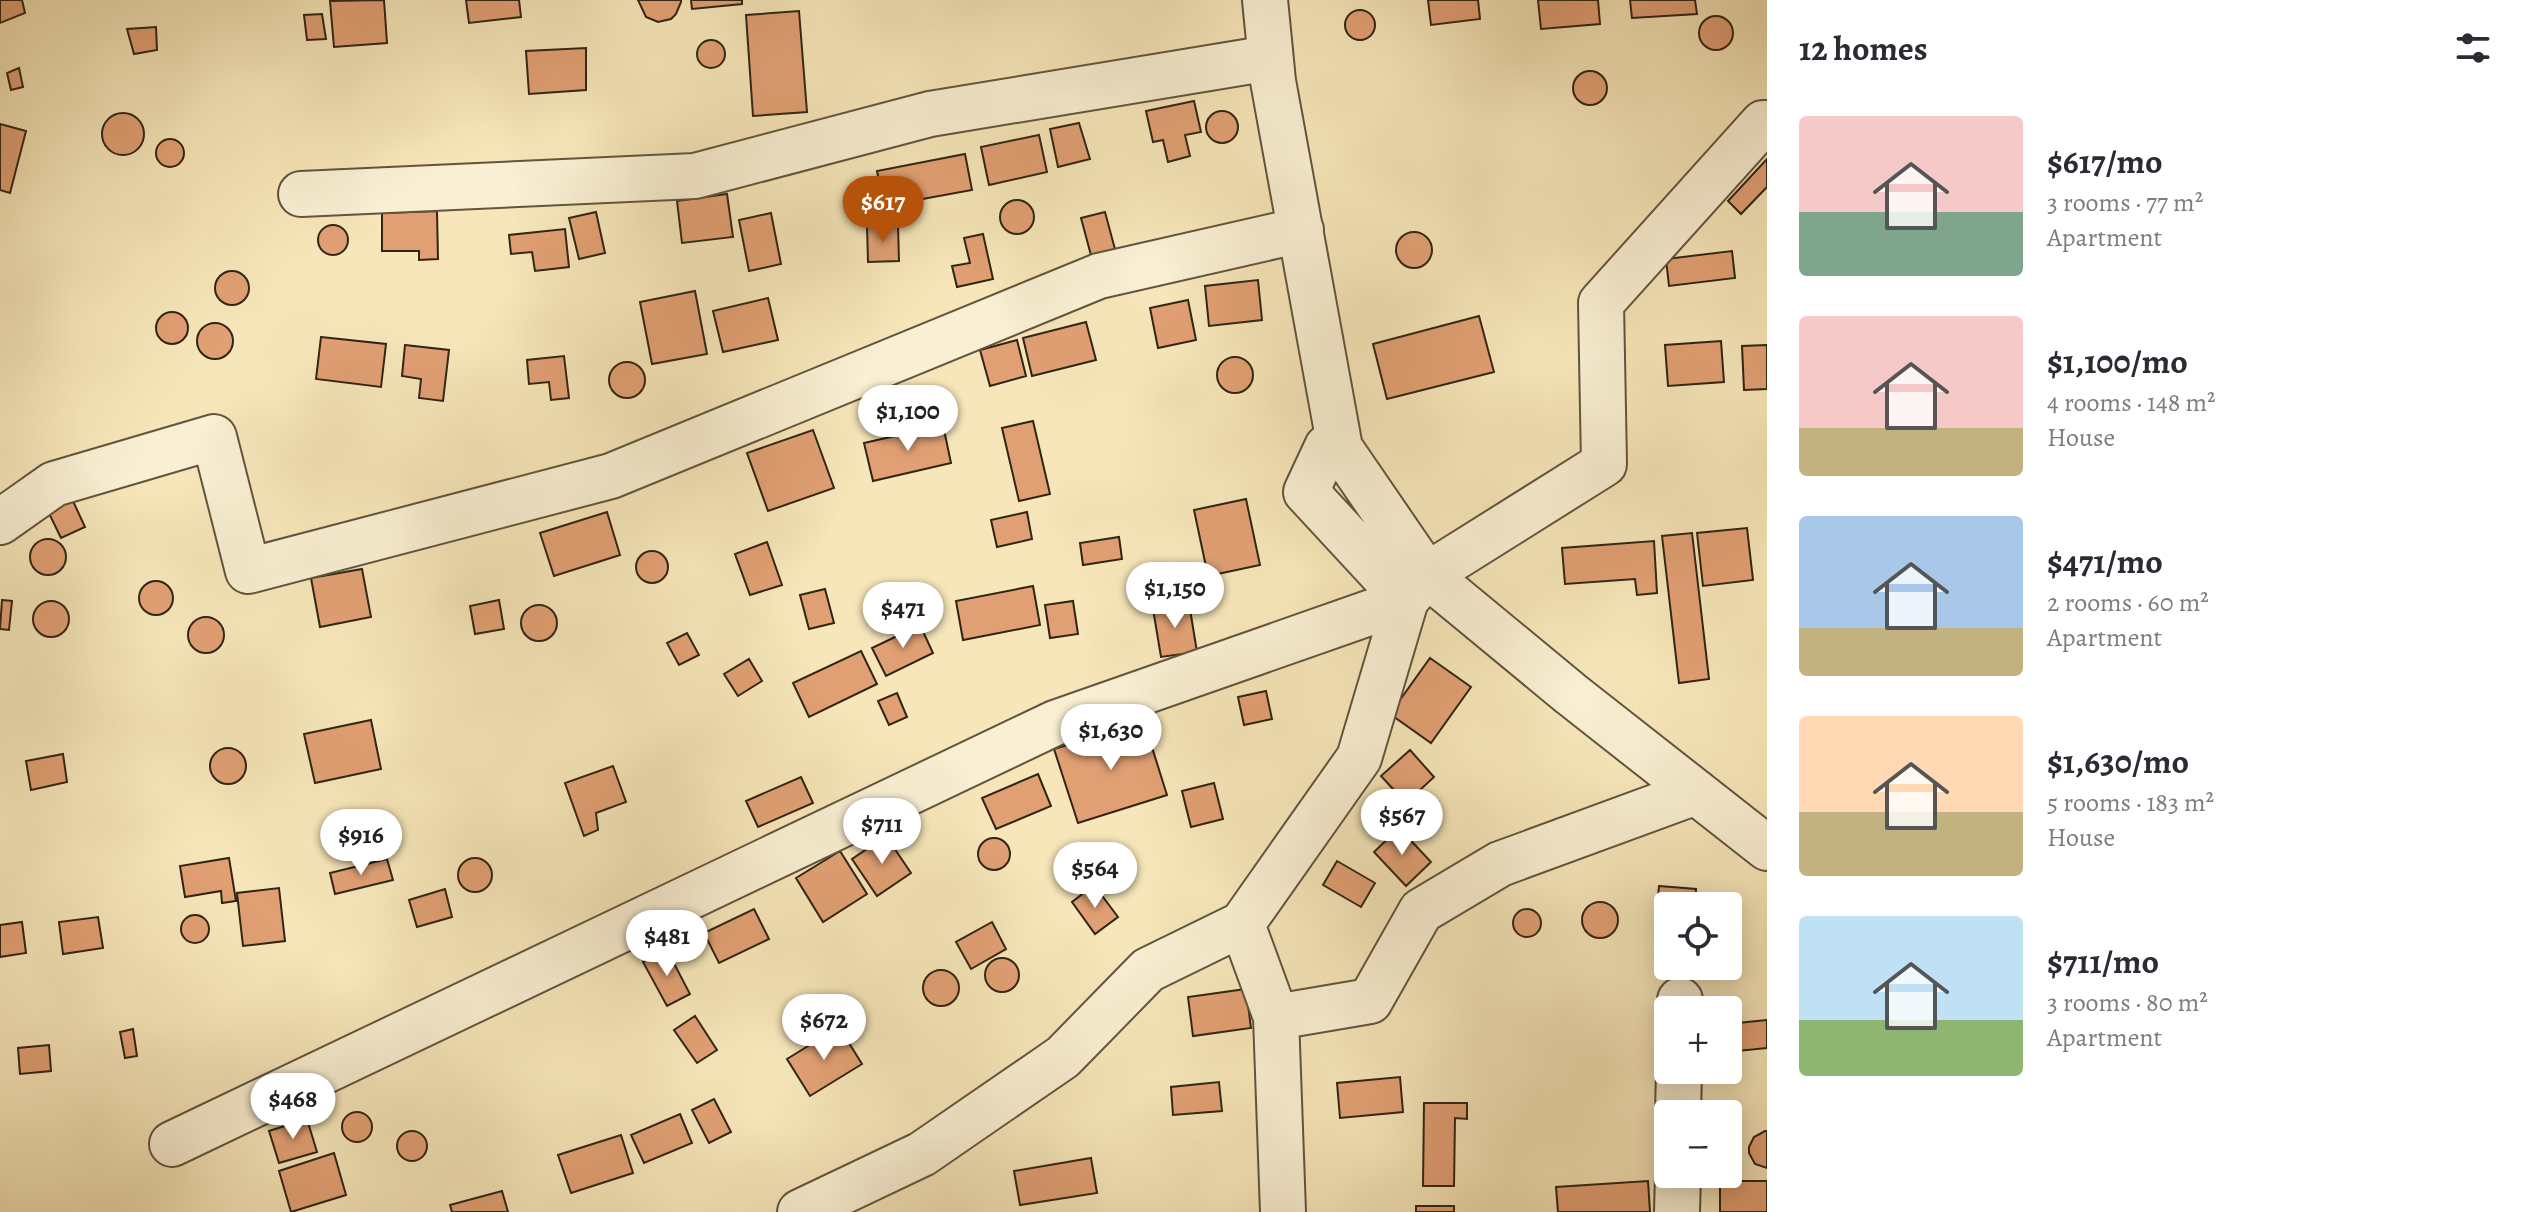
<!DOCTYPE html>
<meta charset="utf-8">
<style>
body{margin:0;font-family:Alegreya,serif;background:#f2f2f3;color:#2b2b33;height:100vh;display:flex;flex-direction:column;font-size:30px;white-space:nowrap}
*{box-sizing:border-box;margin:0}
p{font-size:26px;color:#7c7c81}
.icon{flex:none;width:44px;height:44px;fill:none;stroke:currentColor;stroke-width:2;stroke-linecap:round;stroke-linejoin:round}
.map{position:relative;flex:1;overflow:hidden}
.details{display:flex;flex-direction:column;background:#fff;width:760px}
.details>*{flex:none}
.buttons{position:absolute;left:1654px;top:892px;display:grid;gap:16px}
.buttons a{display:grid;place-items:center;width:88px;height:88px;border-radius:8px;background:#fff;box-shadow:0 4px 20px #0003;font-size:40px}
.price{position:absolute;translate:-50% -68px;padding:0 18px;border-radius:28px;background:#fff;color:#222;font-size:26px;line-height:52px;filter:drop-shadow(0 2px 4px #0008)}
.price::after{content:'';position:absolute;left:50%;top:48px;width:24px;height:18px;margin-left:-12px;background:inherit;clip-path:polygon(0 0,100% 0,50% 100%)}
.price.selected{background:#b45309;color:#fff}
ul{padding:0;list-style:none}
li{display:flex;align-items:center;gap:24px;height:200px;padding:0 32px}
li span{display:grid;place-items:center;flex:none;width:224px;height:160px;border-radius:8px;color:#555}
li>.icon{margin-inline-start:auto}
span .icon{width:96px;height:96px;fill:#fffc;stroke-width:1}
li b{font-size:34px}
h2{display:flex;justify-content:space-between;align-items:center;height:96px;padding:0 32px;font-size:34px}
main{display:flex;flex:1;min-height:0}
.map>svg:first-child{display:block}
</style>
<main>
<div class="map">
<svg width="1767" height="1212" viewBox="0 0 1767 1212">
<rect width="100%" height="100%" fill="#f6e6b9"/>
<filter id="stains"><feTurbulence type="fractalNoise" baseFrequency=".0025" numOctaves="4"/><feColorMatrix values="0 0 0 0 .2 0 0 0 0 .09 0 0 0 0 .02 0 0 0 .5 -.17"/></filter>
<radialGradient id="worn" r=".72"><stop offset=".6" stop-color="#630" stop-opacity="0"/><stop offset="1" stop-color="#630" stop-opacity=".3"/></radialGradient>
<path fill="#e1a073" stroke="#302415" stroke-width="2" d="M0,0h22l3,13 -25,10z
M384,0l3,43 -53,4 -4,-46z
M466,0h53l2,17 -52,6z
M638,0h43v2l-5,12 -5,5 -13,3 -12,-5z
M691,0h51v4l-50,5z
M1428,0h50l2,19 -49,6z
M1538,0h60l2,24 -59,5z
M1630,0h65l2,14 -65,4z
M1345 25a15 15 0 1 1 30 0a15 15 0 1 1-30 0Z
M799,11l8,101 -54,4 -7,-101z
M322,14l4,25 -19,1 -3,-25z
M1699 33a17 17 0 1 1 34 0a17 17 0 1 1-34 0Z
M156,27l1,23 -23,4 -7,-25z
M697 54a14 14 0 1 1 28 0a14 14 0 1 1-28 0Z
M586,48v42l-57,4 -3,-43z
M19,68l4,19 -12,3 -4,-17z
M1573 88a17 17 0 1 1 34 0a17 17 0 1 1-34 0Z
M1194,101l7,31 -16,3 5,21 -22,6 -5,-22 -10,2 -7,-31z
M1206 127a16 16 0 1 1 32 0a16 16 0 1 1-32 0Z
M102 134a21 21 0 1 1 42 0a21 21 0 1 1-42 0Z
M1079,123l11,36 -32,8 -8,-38z
M0,124l26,7 -16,62 -10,-3z
M1039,135l8,37 -58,13 -8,-38z
M156 153a14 14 0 1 1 28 0a14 14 0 1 1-28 0Z
M965,154l7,36 -88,16 -7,-35z
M1767,159v28l-26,27 -13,-13z
M727,194l6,43 -51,6 -5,-42z
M1000 217a17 17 0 1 1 34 0a17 17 0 1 1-34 0Z
M437,211l1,48 -19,1v-9h-37v-38z
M596,212l9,41 -26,6 -10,-41z
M1105,212l11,41 -24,6 -11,-41z
M771,213l10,51 -32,7 -10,-51z
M898,225l1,36 -31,1 -1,-36z
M318 240a15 15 0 1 1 30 0a15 15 0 1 1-30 0Z
M565,229l4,38 -34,4 -3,-19 -21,2 -2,-19z
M1396 250a18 18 0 1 1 36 0a18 18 0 1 1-36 0Z
M983,234l10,45 -36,8 -5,-21 18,-3 -6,-25z
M1732,251l3,27 -66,8 -3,-27z
M215 288a17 17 0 1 1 34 0a17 17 0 1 1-34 0Z
M1258,280l4,40 -53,6 -4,-40z
M695,291l12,63 -55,10 -12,-62z
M768,298l10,42 -55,12 -10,-41z
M1188,300l8,40 -38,8 -8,-40z
M156 328a16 16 0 1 1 32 0a16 16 0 1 1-32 0Z
M1479,316l15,56 -107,27 -14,-55z
M1086,322l10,38 -64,16 -9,-38z
M197 341a18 18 0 1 1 36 0a18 18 0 1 1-36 0Z
M321,337l65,7 -5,43 -65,-8z
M1017,340l9,36 -36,10 -10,-36z
M1721,341l3,41 -56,4 -3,-41z
M405,345l44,5 -6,51 -24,-3 2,-19 -19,-3z
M1767,345v44l-23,1 -2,-44z
M564,356l5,42 -18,2 -2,-18 -20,2 -2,-24z
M1217 375a18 18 0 1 1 36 0a18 18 0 1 1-36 0Z
M609 380a18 18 0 1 1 36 0a18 18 0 1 1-36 0Z
M1033,421l17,73 -31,7 -17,-73z
M943,425l8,38 -78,18 -9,-38z
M813,430l21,58 -66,23 -21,-58z
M1246,499l14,66 -52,11 -14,-66z
M43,501h30l12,26 -24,11z
M607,512l13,43 -66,21 -14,-43z
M1027,512l5,27 -35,8 -6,-27z
M1747,528l6,52 -50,6 -6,-53z
M1692,533l17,146 -30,4 -17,-147z
M1119,537l3,22 -39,6 -3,-22z
M30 557a18 18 0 1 1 36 0a18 18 0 1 1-36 0Z
M1654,541l3,52 -20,2 -2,-16 -70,5 -3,-36z
M767,542l15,43 -32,10 -15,-41z
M636 567a16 16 0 1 1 32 0a16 16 0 1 1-32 0Z
M362,569l9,48 -51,10 -9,-49z
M139 598a17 17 0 1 1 34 0a17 17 0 1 1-34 0Z
M1033,586l7,39 -77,15 -7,-39z
M825,589l9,34 -25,6 -9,-34z
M2,600l10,1 -3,29 -9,-1z
M499,600l5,29 -29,5 -5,-28z
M33 619a18 18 0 1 1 36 0a18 18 0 1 1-36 0Z
M1073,601l5,33 -28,4 -5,-33z
M1189,603l8,49 -36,5 -8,-48z
M521 623a18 18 0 1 1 36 0a18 18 0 1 1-36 0Z
M188 635a18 18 0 1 1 36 0a18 18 0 1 1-36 0Z
M920,625l13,28 -47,23 -14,-28z
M687,633l12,22 -20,10 -12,-22z
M861,651l16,33 -68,33 -16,-34z
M1430,658l41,29 -40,56 -41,-29z
M749,659l13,22 -24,15 -14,-22z
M1266,691l6,28 -28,6 -6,-28z
M897,693l10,24 -18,8 -11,-24z
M371,720l10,49 -66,14 -11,-49z
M1144,722l23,73 -89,28 -24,-74z
M210 766a18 18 0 1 1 36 0a18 18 0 1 1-36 0Z
M1410,750l24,27 -28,26 -25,-27z
M63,754l4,28 -36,8 -5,-29z
M613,766l13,36 -30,11 2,17 -14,6 -19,-53z
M1038,774l13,32 -55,23 -14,-31z
M801,777l12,26 -55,24 -12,-26z
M1214,783l9,36 -32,8 -9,-36z
M1399,828l32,34 -25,24 -32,-34z
M886,836l25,37 -34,23 -25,-37z
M978 854a16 16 0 1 1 32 0a16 16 0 1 1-32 0Z
M840,851l27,43 -44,28 -27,-44z
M229,858l7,43 -14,2 -1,-12 -36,6 -5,-31z
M458 875a17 17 0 1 1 34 0a17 17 0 1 1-34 0Z
M387,859l6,21 -58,14 -5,-21z
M1337,861l38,22 -14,24 -38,-22z
M1094,885l24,32 -23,17 -23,-32z
M1659,886l37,3 -1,17h-27v26l-13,-1z
M279,888l6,53 -42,5 -6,-53z
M445,889l7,28 -35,10 -8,-27z
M1582 920a18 18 0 1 1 36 0a18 18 0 1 1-36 0Z
M1513 923a14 14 0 1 1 28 0a14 14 0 1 1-28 0Z
M754,909l15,30 -50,24 -15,-30z
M181 929a14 14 0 1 1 28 0a14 14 0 1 1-28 0Z
M98,917l5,31 -40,6 -4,-32z
M22,922l4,31 -26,4v-32z
M992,922l14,27 -35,20 -15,-27z
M667,950l23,44 -23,12 -24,-44z
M985 975a17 17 0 1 1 34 0a17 17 0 1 1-34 0Z
M923 988a18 18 0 1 1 36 0a18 18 0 1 1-36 0Z
M1246,989l5,39 -58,8 -5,-39z
M695,1016l22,34 -20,13 -23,-33z
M1767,1020v28l-39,4v-28z
M839,1027l23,37 -52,32 -23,-37z
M133,1029l4,27 -12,2 -5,-26z
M49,1045l2,26 -31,3 -2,-26z
M1400,1077l3,35 -63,6 -3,-35z
M1219,1082l3,29 -49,4 -2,-28z
M714,1099l17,33 -22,11 -17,-33z
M1424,1103h43v16l-12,-1 -1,68h-31z
M342 1127a15 15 0 1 1 30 0a15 15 0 1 1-30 0Z
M680,1114l12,29 -48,20 -13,-28z
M307,1119l10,33 -38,11 -10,-32z
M397 1146a15 15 0 1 1 30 0a15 15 0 1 1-30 0Z
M1765,1131h2v37l-12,-4 -6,-11v-6l5,-10z
M621,1135l12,38 -62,20 -13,-38z
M334,1153l12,42 -55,17 -12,-41z
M1091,1158l6,35 -77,12 -6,-34z
M1648,1181l2,31h-92l-2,-25z
M1720,1181h47v31h-47z
M502,1191l6,21h-56l-2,-7z
M1416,1206h38v6h-38z"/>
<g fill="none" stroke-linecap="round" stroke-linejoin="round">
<defs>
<path id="minor" d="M1265,0l8,81 67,367 87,127 144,119 196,154
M301,194l394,-18 235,-62 340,-56
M0,522l54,-38 160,-47 34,134 363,-95 488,-200 202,-46
M1242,924l34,93 7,195
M1680,1010v-10
M1276,1017l94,-16 51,-90 79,-47 196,-72
M1678,1114l1,-44
M172,1144l883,-421 351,-123 -100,-108 21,-45 13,1
M800,1212l122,-58 141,-97 85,-87 94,-46 117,-166 47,-158 21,-25 177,-111 -3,-161 162,-180h4
M1677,1212l1,-38"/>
</defs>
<use href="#minor" stroke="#62543e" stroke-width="48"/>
<use href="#minor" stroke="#f9efd2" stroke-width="44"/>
</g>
<rect width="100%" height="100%" filter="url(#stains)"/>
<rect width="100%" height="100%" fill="url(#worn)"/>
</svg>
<div class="buttons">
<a><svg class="icon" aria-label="locate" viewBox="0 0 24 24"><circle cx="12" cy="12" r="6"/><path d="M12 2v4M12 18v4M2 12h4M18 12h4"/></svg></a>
<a>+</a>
<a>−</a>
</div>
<b class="price selected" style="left:883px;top:244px">$617</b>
<b class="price" style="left:908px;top:453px">$1,100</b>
<b class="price" style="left:1175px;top:630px">$1,150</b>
<b class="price" style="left:903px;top:650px">$471</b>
<b class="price" style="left:1111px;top:772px">$1,630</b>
<b class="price" style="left:1402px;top:857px">$567</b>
<b class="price" style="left:882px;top:866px">$711</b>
<b class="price" style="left:361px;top:877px">$916</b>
<b class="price" style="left:1095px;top:910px">$564</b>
<b class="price" style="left:667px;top:978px">$481</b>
<b class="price" style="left:824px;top:1062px">$672</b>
<b class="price" style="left:293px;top:1141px">$468</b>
</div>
<section class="details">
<h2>12 homes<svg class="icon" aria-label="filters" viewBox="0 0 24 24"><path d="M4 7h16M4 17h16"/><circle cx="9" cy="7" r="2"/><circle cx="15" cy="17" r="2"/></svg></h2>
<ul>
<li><span style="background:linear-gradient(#f6c9c9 60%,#7fa58c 0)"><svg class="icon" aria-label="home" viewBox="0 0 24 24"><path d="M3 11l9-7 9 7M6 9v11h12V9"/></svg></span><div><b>$617/mo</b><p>3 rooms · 77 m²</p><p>Apartment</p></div></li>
<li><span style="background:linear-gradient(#f6c9c9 70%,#c2b280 0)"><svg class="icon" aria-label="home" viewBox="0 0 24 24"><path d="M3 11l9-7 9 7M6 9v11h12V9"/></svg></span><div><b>$1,100/mo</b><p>4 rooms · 148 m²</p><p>House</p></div></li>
<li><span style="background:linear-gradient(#a9c7e8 70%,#c2b280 0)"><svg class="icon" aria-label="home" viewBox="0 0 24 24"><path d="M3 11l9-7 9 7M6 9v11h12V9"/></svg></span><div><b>$471/mo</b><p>2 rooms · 60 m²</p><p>Apartment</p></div></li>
<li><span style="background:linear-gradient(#ffd9b3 60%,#c2b280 0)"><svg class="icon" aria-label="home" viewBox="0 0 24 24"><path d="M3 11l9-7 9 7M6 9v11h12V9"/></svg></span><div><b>$1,630/mo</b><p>5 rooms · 183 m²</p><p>House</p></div></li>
<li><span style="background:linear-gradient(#bfe0f5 65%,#8fb573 0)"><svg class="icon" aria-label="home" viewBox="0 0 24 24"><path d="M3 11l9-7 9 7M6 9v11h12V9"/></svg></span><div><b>$711/mo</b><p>3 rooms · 80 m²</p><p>Apartment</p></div></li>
</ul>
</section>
</main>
